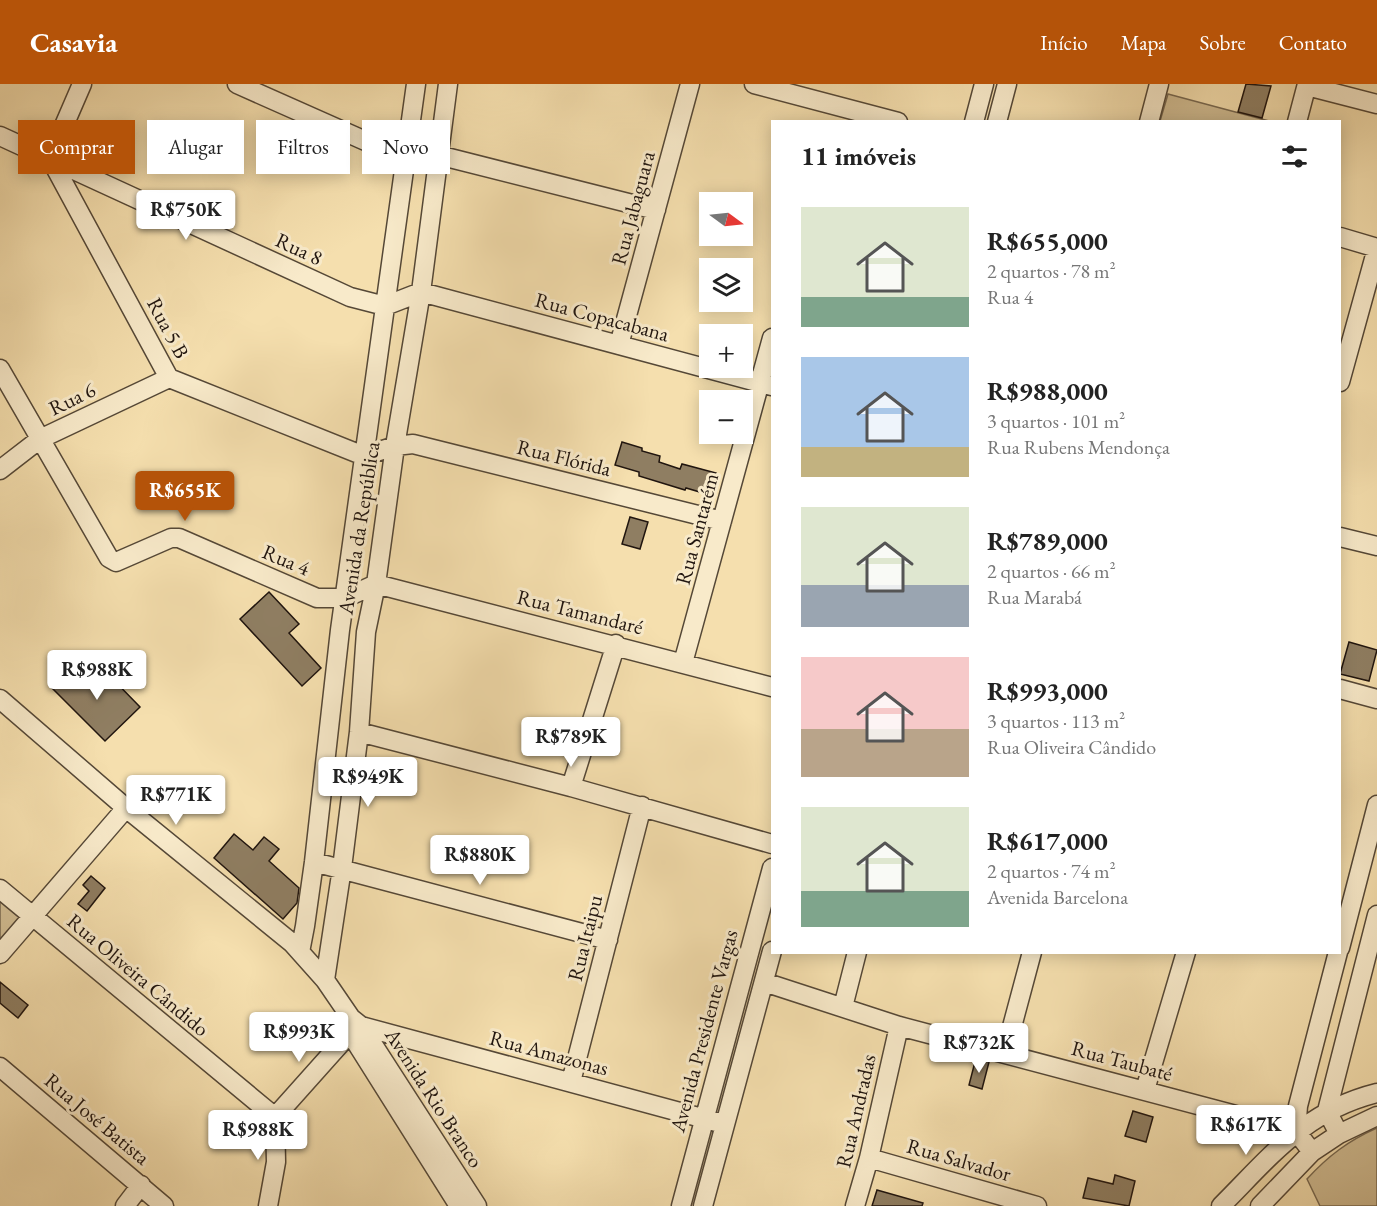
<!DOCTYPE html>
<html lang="pt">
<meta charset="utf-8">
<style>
body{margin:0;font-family:"EB Garamond",serif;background:#f6f6f6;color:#222;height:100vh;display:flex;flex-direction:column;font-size:22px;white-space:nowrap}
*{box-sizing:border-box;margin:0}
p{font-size:20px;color:#767676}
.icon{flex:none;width:33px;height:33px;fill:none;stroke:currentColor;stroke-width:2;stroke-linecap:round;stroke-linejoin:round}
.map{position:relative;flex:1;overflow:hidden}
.sheet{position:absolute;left:771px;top:36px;width:570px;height:834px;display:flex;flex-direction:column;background:#fff;border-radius:0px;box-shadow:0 3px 15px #0003}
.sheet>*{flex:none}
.banner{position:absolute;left:18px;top:36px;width:570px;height:54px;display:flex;gap:12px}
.needle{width:39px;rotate:105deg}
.tools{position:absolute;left:699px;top:108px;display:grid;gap:12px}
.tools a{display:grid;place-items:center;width:54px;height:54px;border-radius:0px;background:#fff;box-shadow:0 3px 15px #0003;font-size:30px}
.price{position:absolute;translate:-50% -51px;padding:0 14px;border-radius:6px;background:#fff;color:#222;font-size:20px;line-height:39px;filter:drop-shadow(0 2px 3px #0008)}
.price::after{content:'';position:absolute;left:50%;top:36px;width:18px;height:14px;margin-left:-9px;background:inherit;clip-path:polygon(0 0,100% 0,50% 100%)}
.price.on{background:#b45309;color:#fff}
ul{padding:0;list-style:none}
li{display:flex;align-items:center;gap:18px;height:150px;padding:0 30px}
li span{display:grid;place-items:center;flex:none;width:168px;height:120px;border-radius:0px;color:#555}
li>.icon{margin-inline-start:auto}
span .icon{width:72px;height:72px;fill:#fffc;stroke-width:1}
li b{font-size:26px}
h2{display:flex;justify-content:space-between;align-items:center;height:72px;padding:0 30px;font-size:26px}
.tag{padding:0 21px;border-radius:0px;background:#fff;box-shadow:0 3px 15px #0003;font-size:21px;line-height:54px}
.tag.on{background:#b45309;color:#fff}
header{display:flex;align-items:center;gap:36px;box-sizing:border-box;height:84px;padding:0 30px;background:#b45309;color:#fff}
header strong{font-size:28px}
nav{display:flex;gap:33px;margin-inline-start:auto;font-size:21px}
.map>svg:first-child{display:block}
</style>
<header>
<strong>Casavia</strong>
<nav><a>Início</a><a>Mapa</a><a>Sobre</a><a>Contato</a></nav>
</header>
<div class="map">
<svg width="1377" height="1122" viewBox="0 0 1377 1122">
<rect width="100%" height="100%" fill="#f5dfae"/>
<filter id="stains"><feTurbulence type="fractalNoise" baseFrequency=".00333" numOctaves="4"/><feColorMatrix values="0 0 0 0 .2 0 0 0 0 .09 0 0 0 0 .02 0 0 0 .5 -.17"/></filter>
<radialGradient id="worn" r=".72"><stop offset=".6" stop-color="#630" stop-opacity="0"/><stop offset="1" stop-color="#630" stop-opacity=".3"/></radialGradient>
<path fill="#d1bd93" stroke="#786951" stroke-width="1.5" d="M1168,10l101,27h-109z
M0,816l21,17 -21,27z
M1377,1044v78h-57l-13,-27c21,-23 41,-38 70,-51z"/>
<path fill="#8f7e62" stroke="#20150f" stroke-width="1.5" d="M1246,0l25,2 -9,32 -24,-6z
M622,358l20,6v3l18,5 -1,6 21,7 2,-5 34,9 -6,22 -24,-7 -1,2 -46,-14v-4l-24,-7z
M630,433l18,5 -8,27 -18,-5z
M269,508l30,32 -10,9 32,35 -19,18 -62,-67z
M1349,558l28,8 -8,31 -29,-7z
M74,582l16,17 13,-14 37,38 -35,34 -53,-53z
M234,750l19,16 11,-13 15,12 -10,12 30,27 -2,15 -14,16 -69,-61z
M91,792l14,12 -18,23 -9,-7 11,-13 -6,-6z
M0,898l28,23 -10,13 -18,-15z
M976,974l13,4 -7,27 -13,-4z
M1133,1027l20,6 -7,25 -21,-6z
M1115,1091l20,6 -6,25 -46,-8 5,-20 25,6z
M877,1106l46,13 -1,3h-50z"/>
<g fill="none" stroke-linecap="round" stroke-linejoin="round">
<defs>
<path id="minor" d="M82,0l-32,74 119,220 195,78 31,-10 18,-2 309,77
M237,0l169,75 32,-4 218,55
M754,0l144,38
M1307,2l70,18
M974,38l10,-38
M997,38l10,-38
M1149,38l10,-38
M1297,38l10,-38
M0,52l350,161 35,9 36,-14 351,94
M1340,153l37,11
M619,261l71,-261
M0,285l109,189 7,4 55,-24h8l138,60h28l31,-14
M1340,298l37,-134
M0,386l40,-31 129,-61
M1340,453l37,9
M376,500l396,103
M683,579l89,-325
M1340,605l37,10
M0,615l126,109 166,135 33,37 26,38 10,8 116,180
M359,648l212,55 201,57
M571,703l45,-143
M314,778l294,78
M0,805l275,228
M1340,864l37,-143
M300,868l5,-26 9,-64 26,-232 76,-546
M0,870l126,-146
M325,896l17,-112 17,-136 7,-100 10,-48 19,-138 26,-154 27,-208
M764,898l135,44 397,105
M843,923l14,-55
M351,939l-1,10 109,173
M1005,969l27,-101
M0,983l164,139
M571,998l71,-276
M1145,1006l41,-138
M1339,1050l-12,-23 50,-196
M1312,1068l-16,-21 2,-25 40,-154
M869,1074l168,48
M125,1122l16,-21
M268,1122l8,-44 -1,-45 75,-84 11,-7 363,98
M681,1122l91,-338
M703,1122l69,-255
M855,1122l14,-48 30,-132
M1221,1122c50,-50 84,-95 156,-113
M1260,1122l52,-54 27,-18 38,-18"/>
</defs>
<use href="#minor" stroke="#554837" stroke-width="21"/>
<use href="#minor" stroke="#f8eaca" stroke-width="18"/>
</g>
<g text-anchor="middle" stroke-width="6" stroke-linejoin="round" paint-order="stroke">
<g font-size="21" fill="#20150f" stroke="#f8eaca">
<text transform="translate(633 124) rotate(-75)" y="7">Rua Jabaguara</text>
<text transform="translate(299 165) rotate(25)" y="7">Rua 8</text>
<text transform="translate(602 233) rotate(15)" y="7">Rua Copacabana</text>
<text transform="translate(168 244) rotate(62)" y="7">Rua 5 B</text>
<text transform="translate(72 315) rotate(-26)" y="7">Rua 6</text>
<text transform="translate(564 374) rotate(14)" y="7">Rua Flórida</text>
<text transform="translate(359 444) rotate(-81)" y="7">Avenida da República</text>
<text transform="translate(697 445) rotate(-75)" y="7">Rua Santarém</text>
<text transform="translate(286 476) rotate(23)" y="7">Rua 4</text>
<text transform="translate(580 528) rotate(14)" y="7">Rua Tamandaré</text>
<text transform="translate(585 854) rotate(-76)" y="7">Rua Itaipu</text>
<text transform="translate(138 891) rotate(40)" y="7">Rua Oliveira Cândido</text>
<text transform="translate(704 947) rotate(-75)" y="7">Avenida Presidente Vargas</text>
<text transform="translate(549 969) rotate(15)" y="7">Rua Amazonas</text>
<text transform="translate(1122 977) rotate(15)" y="7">Rua Taubaté</text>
<text transform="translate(434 1014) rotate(57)" y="7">Avenida Rio Branco</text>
<text transform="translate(856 1027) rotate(-77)" y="7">Rua Andradas</text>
<text transform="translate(97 1035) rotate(40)" y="7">Rua José Batista</text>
<text transform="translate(959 1076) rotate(16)" y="7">Rua Salvador</text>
</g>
</g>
<rect width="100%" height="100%" filter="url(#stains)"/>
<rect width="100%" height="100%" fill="url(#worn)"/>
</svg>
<div class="tools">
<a><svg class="needle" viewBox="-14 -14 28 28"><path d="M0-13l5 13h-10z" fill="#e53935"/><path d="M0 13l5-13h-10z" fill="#767676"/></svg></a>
<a><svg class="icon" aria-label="layers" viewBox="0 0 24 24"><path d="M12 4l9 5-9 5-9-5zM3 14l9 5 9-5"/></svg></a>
<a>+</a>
<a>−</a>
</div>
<b class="price" style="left:186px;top:157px">R$750K</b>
<b class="price on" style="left:185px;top:438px">R$655K</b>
<b class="price" style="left:97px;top:617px">R$988K</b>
<b class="price" style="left:571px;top:684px">R$789K</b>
<b class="price" style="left:368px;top:724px">R$949K</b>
<b class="price" style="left:176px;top:742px">R$771K</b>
<b class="price" style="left:480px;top:802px">R$880K</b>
<b class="price" style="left:299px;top:979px">R$993K</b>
<b class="price" style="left:979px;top:990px">R$732K</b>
<b class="price" style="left:1246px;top:1072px">R$617K</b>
<b class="price" style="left:258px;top:1077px">R$988K</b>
<div class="banner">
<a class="tag on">Comprar</a>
<a class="tag">Alugar</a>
<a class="tag">Filtros</a>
<a class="tag">Novo</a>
</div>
<section class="sheet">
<h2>11 imóveis<svg class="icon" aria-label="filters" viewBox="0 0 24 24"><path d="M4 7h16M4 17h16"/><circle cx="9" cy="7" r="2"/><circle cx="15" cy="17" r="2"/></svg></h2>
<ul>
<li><span style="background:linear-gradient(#dfe7d0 75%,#7fa58c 0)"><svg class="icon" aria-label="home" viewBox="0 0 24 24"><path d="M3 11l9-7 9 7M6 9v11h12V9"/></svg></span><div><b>R$655,000</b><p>2 quartos · 78 m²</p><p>Rua 4</p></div></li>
<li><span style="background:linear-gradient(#a9c7e8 75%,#c2b280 0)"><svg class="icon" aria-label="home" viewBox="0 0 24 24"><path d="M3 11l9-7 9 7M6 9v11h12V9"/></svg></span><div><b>R$988,000</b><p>3 quartos · 101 m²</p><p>Rua Rubens Mendonça</p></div></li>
<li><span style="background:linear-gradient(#dfe7d0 65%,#9aa5b1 0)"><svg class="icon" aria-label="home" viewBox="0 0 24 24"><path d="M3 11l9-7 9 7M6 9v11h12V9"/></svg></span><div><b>R$789,000</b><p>2 quartos · 66 m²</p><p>Rua Marabá</p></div></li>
<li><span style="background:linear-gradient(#f6c9c9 60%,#b9a48a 0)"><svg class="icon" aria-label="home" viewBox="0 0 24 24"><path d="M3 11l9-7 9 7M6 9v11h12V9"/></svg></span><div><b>R$993,000</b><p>3 quartos · 113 m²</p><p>Rua Oliveira Cândido</p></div></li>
<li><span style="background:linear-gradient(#dfe7d0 70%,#7fa58c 0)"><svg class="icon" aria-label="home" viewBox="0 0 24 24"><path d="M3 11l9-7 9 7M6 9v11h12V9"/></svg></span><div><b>R$617,000</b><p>2 quartos · 74 m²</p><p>Avenida Barcelona</p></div></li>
</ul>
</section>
</div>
